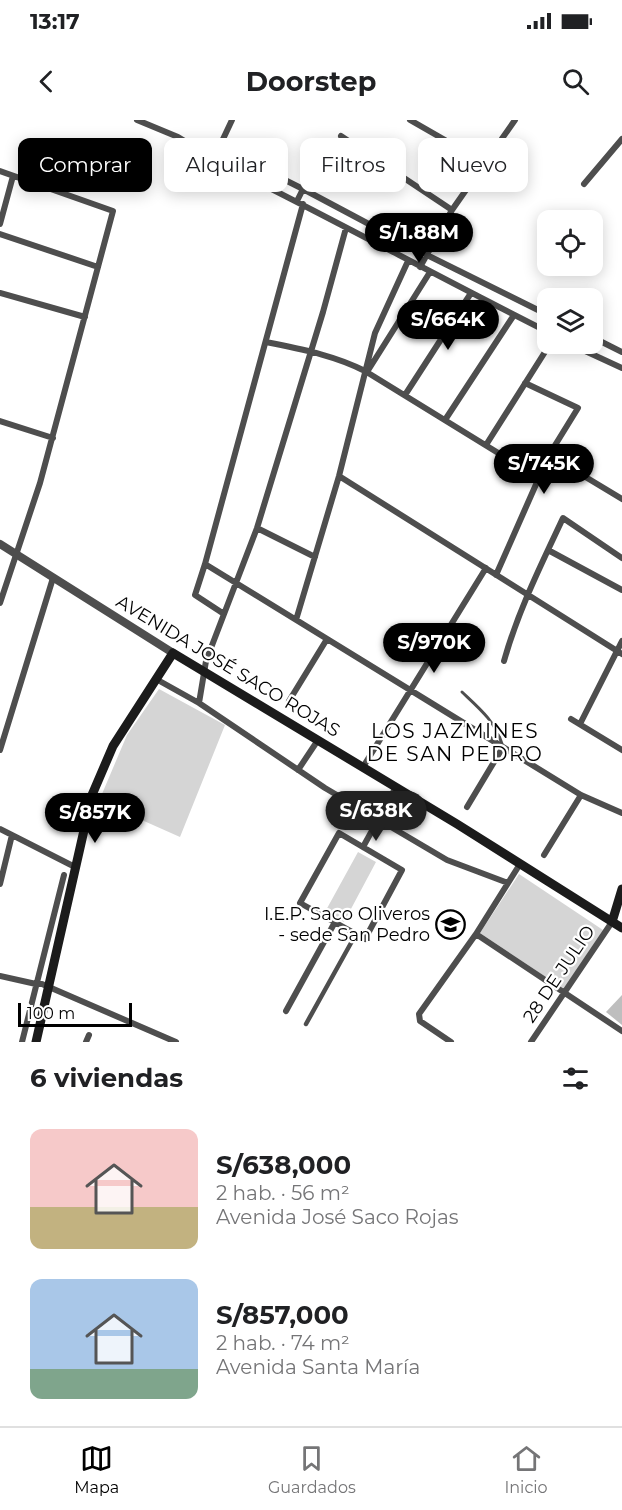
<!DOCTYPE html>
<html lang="es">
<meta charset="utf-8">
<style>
body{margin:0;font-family:Montserrat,sans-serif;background:#f2f2f2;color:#202124;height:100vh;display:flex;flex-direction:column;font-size:22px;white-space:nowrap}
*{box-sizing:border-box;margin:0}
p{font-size:20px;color:#757577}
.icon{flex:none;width:33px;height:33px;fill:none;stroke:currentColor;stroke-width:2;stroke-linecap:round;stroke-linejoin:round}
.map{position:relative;height:922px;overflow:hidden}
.sheet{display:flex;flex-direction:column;background:#fff;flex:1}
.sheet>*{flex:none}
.hud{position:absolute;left:18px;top:18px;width:586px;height:54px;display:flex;gap:12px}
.tools{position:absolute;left:537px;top:90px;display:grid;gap:12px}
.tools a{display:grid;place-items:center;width:66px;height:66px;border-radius:12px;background:#fff;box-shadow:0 3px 15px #0003;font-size:30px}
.scale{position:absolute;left:18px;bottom:15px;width:114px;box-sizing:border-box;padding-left:6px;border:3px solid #000;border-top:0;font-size:16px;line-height:21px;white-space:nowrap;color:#000;-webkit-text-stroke:4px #fff;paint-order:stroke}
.price{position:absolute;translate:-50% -51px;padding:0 14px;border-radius:21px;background:#000;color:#fff;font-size:20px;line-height:39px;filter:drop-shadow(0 2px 3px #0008)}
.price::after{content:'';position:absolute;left:50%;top:36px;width:18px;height:14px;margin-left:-9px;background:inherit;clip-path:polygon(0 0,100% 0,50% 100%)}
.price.on{background:#222;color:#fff}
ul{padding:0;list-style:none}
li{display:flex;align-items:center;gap:18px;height:150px;padding:0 30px}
li span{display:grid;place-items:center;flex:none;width:168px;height:120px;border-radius:12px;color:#555}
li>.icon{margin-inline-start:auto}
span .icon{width:72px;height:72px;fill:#fffc;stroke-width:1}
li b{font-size:26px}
h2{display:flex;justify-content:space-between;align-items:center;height:72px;padding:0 30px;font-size:26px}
.tag{padding:0 21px;border-radius:12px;background:#fff;box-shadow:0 3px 15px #0003;font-size:21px;line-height:54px}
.tag.on{background:#000;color:#fff}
.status{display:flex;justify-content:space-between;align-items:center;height:42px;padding:0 30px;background:#fff;direction:ltr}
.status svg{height:16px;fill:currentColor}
header{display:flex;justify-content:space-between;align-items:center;height:78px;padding:0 30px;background:#fff;font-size:27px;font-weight:700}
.menu{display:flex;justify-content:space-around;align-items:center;height:84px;border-top:2px solid #e0e0e0;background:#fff;font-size:16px;color:#757577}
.menu a{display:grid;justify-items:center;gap:3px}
.menu .on{color:#000}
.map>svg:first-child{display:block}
</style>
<div class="status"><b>13:17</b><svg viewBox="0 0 49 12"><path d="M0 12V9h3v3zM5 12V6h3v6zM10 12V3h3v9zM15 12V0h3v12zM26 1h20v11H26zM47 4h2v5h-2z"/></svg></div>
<header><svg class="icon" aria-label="back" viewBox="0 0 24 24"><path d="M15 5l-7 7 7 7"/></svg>Doorstep<svg class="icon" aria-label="search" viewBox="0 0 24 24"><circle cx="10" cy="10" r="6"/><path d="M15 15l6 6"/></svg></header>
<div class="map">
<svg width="622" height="922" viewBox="0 0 622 922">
<rect width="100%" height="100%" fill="#fff"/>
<path fill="#d5d5d5" d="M159,569l66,36 -45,112 -81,-36 28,-66z
M358,732l18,10 -32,60 -19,-10z
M519,754l84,56 -39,59 -84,-56z"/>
<path fill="#bebebe" d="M622,875v30l-16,-13z"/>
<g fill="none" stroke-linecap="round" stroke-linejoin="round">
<path stroke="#4e4e4e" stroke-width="3" d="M462,572c17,16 33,29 40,52"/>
<path stroke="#4e4e4e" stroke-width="4.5" d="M306,904l50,-90"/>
<path stroke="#4e4e4e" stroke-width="6" d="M137,0l41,17 38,23
M232,0l-16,34 2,8c111,55 219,114 330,170
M410,0l75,43
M341,16l111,74
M253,44l50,25 -6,12
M0,51l113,40 -73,272 -40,120
M584,64l38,-45
M303,69l124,66 121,60
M0,104l13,-48
M0,114l98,33
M420,147l32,-57 63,-90
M0,173l85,24
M592,217l30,15
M266,222c34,7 68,13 99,29l174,107
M570,224l52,24
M367,252l63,-100
M405,275l66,-102
M445,300l69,-105
M0,301l53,17
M486,325l64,-101
M549,335l73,44
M339,356l283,178
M257,408l58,29
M548,430l74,40
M205,444l376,231 41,18
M496,455l53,-120 29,-47 -53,-25
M224,494l-29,-19 10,-31 98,-360
M296,500l43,-144 36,-143 33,-72
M504,541c14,-50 37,-96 59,-143l59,40
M156,559l43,24 126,85 122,72 61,23
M289,581l38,-62
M199,583l7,-42 51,-133 66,-216 23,-84
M571,599l51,31
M580,604l42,-83
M0,630l53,-172
M363,647l123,-199
M298,650l20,-30
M467,687l36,-60
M0,709l75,38
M339,713l63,37 -37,69 -65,-36z
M363,727l33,-60
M544,735l37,-60
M0,764l12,-49
M476,814l146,97
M0,856l36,8h6l134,58
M286,891l49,-89
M22,922l42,-167
M86,922l3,-7
M451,922l-31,-21 -1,-7 57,-80 44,-70
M531,922l81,-120"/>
<path stroke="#4e4e4e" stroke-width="8" d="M0,424l173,109"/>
<path stroke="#1b1b1b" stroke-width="9" d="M612,802l10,-33
M36,922l56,-247 21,-49 60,-93 284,171 165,104"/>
</g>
<defs>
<symbol id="school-ring" viewBox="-11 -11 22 22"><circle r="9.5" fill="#fff" stroke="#000" stroke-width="1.5"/><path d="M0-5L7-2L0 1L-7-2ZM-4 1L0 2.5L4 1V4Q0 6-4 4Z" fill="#000"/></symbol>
</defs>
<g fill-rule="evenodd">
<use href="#school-ring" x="434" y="788" width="33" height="33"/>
</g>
<g text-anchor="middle" stroke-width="4.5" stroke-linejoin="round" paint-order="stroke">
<g font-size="18" fill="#000" stroke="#fff">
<text transform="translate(228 546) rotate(31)" y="6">AVENIDA JOSÉ SACO ROJAS</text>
<text transform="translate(559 854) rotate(-56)" y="6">28 DE JULIO</text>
</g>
<g font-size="18" fill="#000" stroke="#fff" text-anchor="end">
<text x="430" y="800">I.E.P. Saco Oliveros<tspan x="430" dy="21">- sede San Pedro</tspan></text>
</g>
<g font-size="20" letter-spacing="1.5" fill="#000" stroke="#fff">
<text x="455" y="618">LOS JAZMINES<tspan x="455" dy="23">DE SAN PEDRO</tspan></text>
</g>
</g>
</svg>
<div class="tools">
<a><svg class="icon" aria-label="locate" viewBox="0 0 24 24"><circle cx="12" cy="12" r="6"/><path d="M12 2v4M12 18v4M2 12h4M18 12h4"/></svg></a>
<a><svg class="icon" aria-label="layers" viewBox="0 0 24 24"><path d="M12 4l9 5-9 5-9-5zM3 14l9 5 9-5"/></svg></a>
</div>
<div class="scale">100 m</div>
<b class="price" style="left:419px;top:144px">S/1.88M</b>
<b class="price" style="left:448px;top:231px">S/664K</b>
<b class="price" style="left:544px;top:375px">S/745K</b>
<b class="price" style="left:434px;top:554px">S/970K</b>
<b class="price on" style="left:376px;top:722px">S/638K</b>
<b class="price" style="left:95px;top:724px">S/857K</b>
<div class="hud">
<a class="tag on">Comprar</a>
<a class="tag">Alquilar</a>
<a class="tag">Filtros</a>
<a class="tag">Nuevo</a>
</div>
</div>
<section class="sheet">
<h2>6 viviendas<svg class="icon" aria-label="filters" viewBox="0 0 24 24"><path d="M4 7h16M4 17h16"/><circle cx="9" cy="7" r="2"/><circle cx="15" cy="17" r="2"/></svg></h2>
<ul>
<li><span style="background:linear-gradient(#f6c9c9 65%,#c2b280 0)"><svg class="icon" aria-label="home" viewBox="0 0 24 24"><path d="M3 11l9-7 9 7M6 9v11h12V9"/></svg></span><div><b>S/638,000</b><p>2 hab. · 56 m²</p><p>Avenida José Saco Rojas</p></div></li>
<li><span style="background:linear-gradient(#a9c7e8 75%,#7fa58c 0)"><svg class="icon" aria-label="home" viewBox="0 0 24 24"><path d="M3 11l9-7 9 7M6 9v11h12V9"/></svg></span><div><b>S/857,000</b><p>2 hab. · 74 m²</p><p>Avenida Santa María</p></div></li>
</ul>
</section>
<nav class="menu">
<a class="on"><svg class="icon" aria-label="map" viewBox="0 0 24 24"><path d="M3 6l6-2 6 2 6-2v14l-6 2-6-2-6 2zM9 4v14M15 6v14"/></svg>Mapa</a>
<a><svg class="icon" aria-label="saved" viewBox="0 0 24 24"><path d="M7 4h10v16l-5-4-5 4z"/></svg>Guardados</a>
<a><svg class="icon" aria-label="home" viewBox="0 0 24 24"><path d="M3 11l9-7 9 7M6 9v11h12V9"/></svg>Inicio</a>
</nav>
